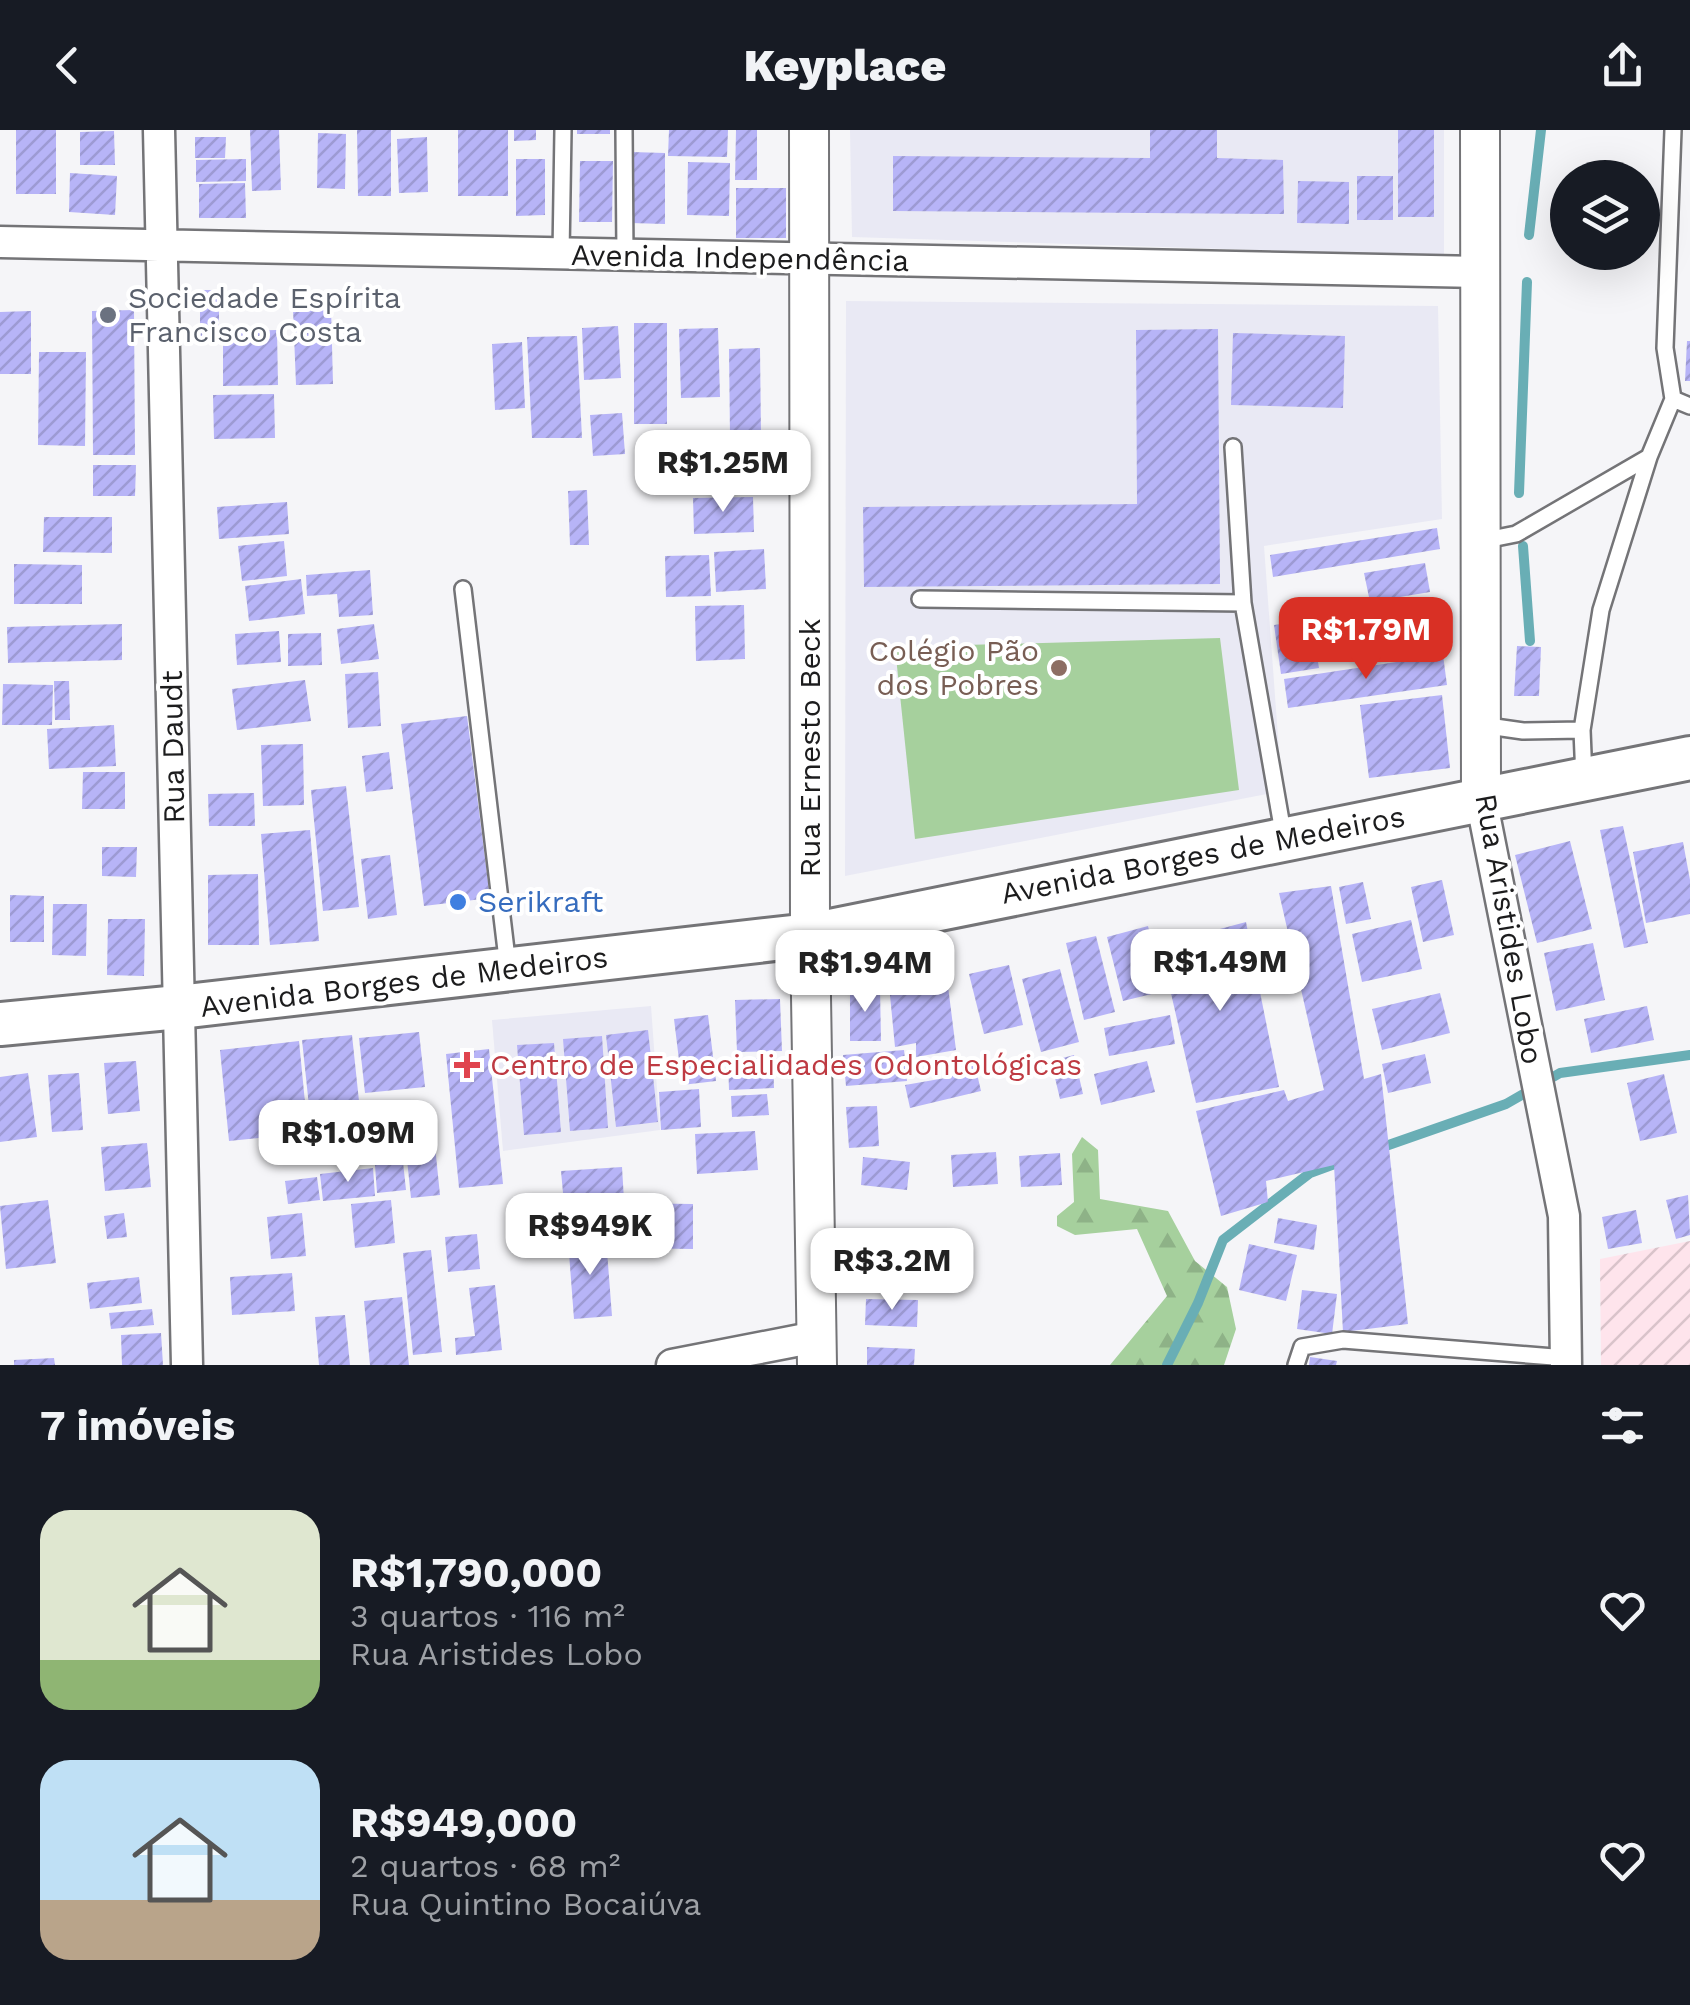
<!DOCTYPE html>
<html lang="pt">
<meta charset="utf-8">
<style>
body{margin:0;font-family:"Work Sans",sans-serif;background:#242831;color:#f1f3f6;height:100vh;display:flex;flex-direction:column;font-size:38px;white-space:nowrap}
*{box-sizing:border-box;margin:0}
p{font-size:32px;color:#9ea1a6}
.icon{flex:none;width:55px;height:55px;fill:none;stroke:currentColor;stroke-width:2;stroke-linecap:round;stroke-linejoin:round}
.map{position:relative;height:1235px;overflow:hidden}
.panel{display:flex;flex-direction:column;background:#171b24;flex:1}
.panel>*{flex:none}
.buttons{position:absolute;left:1550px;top:30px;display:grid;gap:20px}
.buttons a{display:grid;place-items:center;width:110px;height:110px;border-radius:50%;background:#171b24;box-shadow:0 10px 40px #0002;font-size:50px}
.price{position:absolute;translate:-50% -85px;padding:0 22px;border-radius:20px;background:#fff;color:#222;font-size:32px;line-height:65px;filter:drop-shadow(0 2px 5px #0008)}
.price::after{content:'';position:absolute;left:50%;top:60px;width:30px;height:22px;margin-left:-15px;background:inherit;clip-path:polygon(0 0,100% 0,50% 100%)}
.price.selected{background:#d93025;color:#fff}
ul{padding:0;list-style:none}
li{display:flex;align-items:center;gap:30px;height:250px;padding:0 40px}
li span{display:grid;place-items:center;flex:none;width:280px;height:200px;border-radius:30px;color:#555}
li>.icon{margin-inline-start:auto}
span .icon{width:120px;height:120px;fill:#fffc;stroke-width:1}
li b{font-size:42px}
h2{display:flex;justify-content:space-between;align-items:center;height:120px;padding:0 40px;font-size:42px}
header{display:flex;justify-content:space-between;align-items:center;height:130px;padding:0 40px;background:#171b24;font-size:45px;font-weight:800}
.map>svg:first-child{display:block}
</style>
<header><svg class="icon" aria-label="back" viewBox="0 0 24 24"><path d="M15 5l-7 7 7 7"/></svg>Keyplace<svg class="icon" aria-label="share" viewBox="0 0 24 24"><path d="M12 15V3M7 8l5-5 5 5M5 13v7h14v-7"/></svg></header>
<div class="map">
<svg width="1690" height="1235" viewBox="0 0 1690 1235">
<defs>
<pattern id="industrial-furrows" width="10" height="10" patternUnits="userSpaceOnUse" patternTransform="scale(2.5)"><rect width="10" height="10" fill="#fee4ec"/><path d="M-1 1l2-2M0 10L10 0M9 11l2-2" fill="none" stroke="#d9c3ca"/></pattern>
<pattern id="forest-firs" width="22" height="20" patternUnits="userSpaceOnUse" patternTransform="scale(2.5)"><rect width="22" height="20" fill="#a6d09d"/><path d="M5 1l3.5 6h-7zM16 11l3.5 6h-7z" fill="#8eb287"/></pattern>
<pattern id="building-hatch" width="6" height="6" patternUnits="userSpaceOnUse" patternTransform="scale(2.5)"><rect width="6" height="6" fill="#b7b4f7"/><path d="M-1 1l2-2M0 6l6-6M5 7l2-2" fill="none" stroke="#9d9ad3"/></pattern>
</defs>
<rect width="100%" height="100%" fill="#f5f5f8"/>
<path fill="#e9e9f4" d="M850,0h594v126l-592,-19z
M846,171l592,5 4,213 -178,27 18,245 -437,85z
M651,876l9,124 -157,21 -11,-131z"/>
<path fill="url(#industrial-furrows)" d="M1690,1111v124h-89l-1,-106z"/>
<path fill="url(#forest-firs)" d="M1082,1007l16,13 2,49 68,12 27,50 32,26 9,42 -12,36h-114l57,-69 -30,-67 -62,6 -18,-9v-10l17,-14 -2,-48z"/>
<path fill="#a6d09d" d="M1220,508l19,152 -324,49 -20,-192z"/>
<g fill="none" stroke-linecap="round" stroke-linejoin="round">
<path stroke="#69aeb5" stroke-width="10" d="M1529,105l12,-105
M1519,363l8,-211
M1523,416l7,95
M1380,1018l126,-44 54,-31 130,-18
M1167,1235l31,-62 25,-63 87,-67 30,-11"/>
</g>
<path fill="url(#building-hatch)" d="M16,0h40v64h-40z
M250,0h29l2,60 -29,1z
M357,0h34v66h-33z
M458,0h50v66h-50z
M514,0h22v10l-22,1z
M577,0h33v4h-33z
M669,0h59l-1,27 -59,-1z
M736,0h21v50h-22z
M1150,0h67v28l66,2 1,54 -391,-3v-55l257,2z
M1398,0h36v87h-36z
M114,1l1,34h-35v-33z
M318,3l28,1 -1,55 -28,-1z
M195,7h31l-1,21h-30z
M427,7l1,55 -29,1 -2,-54z
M631,22l34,1v71l-35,-1z
M246,29v22l-50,1v-22z
M516,29h29v56l-29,1z
M580,31h33l-1,61h-33z
M688,32l42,1 -1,53 -42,-1z
M70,43l47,3 -2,39 -46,-3z
M1357,46h36v44h-36z
M1298,51l51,1v42l-52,-1z
M245,53l1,35h-47v-34z
M736,58h50v50h-50z
M200,160h19v49h-19z
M331,177l2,77 -37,1 -3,-76z
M134,180l1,145h-42l-1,-144z
M31,181v63h-31v-62z
M634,193h33v101h-33z
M618,196l3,52 -37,2 -2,-52z
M718,198l2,69 -39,1 -2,-69z
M1218,199l2,255 -356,3 -1,-80 274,-3 -1,-174z
M277,200l1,55 -55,1v-55z
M1233,203l112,3 -2,72 -112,-3z
M577,206l5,102h-50l-5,-101z
M1687,211h3v40h-5z
M522,212l3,66 -30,2 -3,-66z
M760,218l1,88 -31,1 -1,-88z
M39,222h47l-1,94 -47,-1z
M274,264l1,44 -61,1 -1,-44z
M622,283l3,41 -32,2 -3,-41z
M730,318h34l-1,40h-33z
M93,335h43l-1,31h-42z
M587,360l2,55h-19l-2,-54z
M753,367l1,35 -60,2 -1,-36z
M287,372l2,32 -70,5 -2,-32z
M44,387h68v36l-69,-1z
M1437,398l3,21 -167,28 -3,-22z
M284,411l3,35 -45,5 -4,-35z
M764,419l2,40 -50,3 -2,-40z
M709,425l2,41 -45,1 -1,-41z
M1425,433l5,29 -60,10 -6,-29z
M14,434l68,1v39h-68z
M370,440l3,45 -34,2 -2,-23 -30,2 -1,-21z
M301,449l4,35 -56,7 -4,-35z
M1438,473l5,28 -117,19 -5,-28z
M744,475l1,54 -49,2 -1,-55z
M1311,490l8,48 -38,6 -7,-49z
M122,494v36l-114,3 -1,-36z
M374,494l5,35 -38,5 -4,-35z
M279,501l2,31 -44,3 -2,-31z
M321,503l1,32 -34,1v-32z
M1517,516l24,1 -2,49h-25z
M1443,525l4,30 -159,23 -4,-29z
M378,542l3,54 -33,2 -3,-54z
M305,550l6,41 -74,9 -5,-41z
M54,551h15l1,39h-15z
M3,554l50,1 -1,40h-50z
M1442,565l8,73 -81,10 -9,-73z
M467,586l23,182 -66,8 -23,-182z
M114,595l2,41 -67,3 -2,-40z
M303,614l1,61 -41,1 -2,-61z
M389,622l4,37 -27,3 -4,-36z
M83,642h42v37h-43z
M346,656l13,121 -36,4 -12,-121z
M254,663l1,33h-46l-1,-32z
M1623,696l25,117 -24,5 -24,-118z
M310,700l9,111 -49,4 -9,-111z
M1570,711l22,88 -55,14 -22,-88z
M1683,712l7,38v34l-44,9 -13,-71z
M102,717h35l-1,30 -34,-1z
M390,725l7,60 -29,4 -7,-60z
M258,744l1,71h-51v-70z
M1442,750l12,55 -31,7 -12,-55z
M1363,752l8,37 -25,5 -7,-37z
M1331,756l33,193 17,-5 27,250 -65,8 -9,-167 -68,16 2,21 -47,14 -25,-105 88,-21 4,11 36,-11 -45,-197z
M10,765l34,1v46h-34z
M53,774h34l-1,52 -34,-1z
M108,789h37l-1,57 -37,-1z
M1411,790l11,49 -60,13 -10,-48z
M1246,792l33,165 -83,16 -36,-158z
M1148,796l16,65 -41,10 -16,-64z
M1096,806l19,76 -31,8 -18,-77z
M1593,813l12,57 -49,11 -12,-58z
M1009,835l14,60 -39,9 -15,-60z
M1060,839l19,73 -38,10 -19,-73z
M947,848l9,72 -40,7v-14l-21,4 -6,-62z
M850,858h30l1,53h-31z
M1440,863l10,40 -68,17 -10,-41z
M780,869l2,52 -45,1 -2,-52z
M1647,876l7,34 -63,13 -7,-34z
M708,885l8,66 -34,4 -8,-66z
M1170,885l5,29 -66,12 -5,-28z
M648,900l10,92 -42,5 -10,-92z
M419,902l6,55 -60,6 -6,-55z
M352,905l9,85 -50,5 -9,-85z
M602,906l6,92 -38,3 -7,-92z
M299,911l9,92 -79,8 -9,-91z
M554,913l7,89 -37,3 -7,-90z
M489,919l14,135 -44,4 -13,-134z
M904,920l3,31 -61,5 -3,-31z
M1425,924l6,29 -43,10 -6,-29z
M1074,925l9,39 -23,5 -9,-38z
M773,928l1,30 -45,2 -1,-31z
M136,931l4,50 -32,3 -4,-51z
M974,931l7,30 -71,17 -5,-23 46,-8 -3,-13z
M1147,931l8,31 -54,13 -7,-31z
M28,943l9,64 -37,5v-65z
M79,943l4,57 -31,2 -4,-57z
M1664,944l13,59 -37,8 -13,-58z
M699,959l2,38 -40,3 -2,-38z
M767,964l2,21 -37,2 -1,-21z
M877,976l2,40 -30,2 -3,-41z
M392,978l4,45 -22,2 -5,-45z
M755,1001l3,39 -61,4 -2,-40z
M147,1013l4,44 -46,4 -4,-44z
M435,1016l5,49 -29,3 -5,-48z
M996,1022l2,32 -45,3 -2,-32z
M1060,1023l2,32 -41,2 -2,-31z
M863,1027l47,5 -3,28 -46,-5z
M403,1032l3,28 -29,3 -2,-28z
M622,1037l2,33 -60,4 -3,-33z
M373,1038l2,28 -52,5 -3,-27z
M317,1047l3,23 -32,4 -3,-23z
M1688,1065l2,40 -14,4 -10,-39z
M48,1070l8,63 -50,6 -6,-63z
M391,1070l4,43 -40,5 -4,-44z
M620,1073l73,1v45l-73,-1z
M1636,1080l6,33 -34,6 -6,-32z
M124,1083l3,24 -20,2 -3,-23z
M302,1083l4,43 -35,3 -4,-42z
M1278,1088l39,7 -3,25 -40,-7z
M477,1104l3,35 -32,3 -3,-35z
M606,1108l6,78 -38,3 -6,-79z
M1249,1114l48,11 -11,46 -47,-11z
M431,1120l11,102 -29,3 -10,-102z
M292,1143l3,38 -63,4 -2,-38z
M139,1147l3,26 -52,6 -3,-26z
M495,1155l7,65 -46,5 -1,-17 20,-2 -6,-48z
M1302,1160l35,4 -5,40 -35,-5z
M402,1167l7,68h-39l-6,-64z
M866,1169l52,1 -1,27 -52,-2z
M152,1179l2,16 -43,4 -2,-16z
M345,1185l5,50h-31l-4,-48z
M161,1203l2,32h-41l-1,-30z
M867,1217l48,2 -1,16h-47z
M1310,1227l27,4 -1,4h-27z
M54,1228l1,7h-41v-5z"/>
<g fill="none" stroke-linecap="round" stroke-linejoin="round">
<defs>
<path id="service" d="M624,0l1,125
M561,124l2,-124
M1673,269l-8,-51 8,-218
M1233,317l10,156 41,235
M1481,411l35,-7 133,-77
M463,459l45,378
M920,469l323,4
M1481,595l42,6 59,-1
M1584,648l-2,-48 19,-120 48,-153 24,-58 17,7
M1296,1235l6,-18 41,-7 223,18"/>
<path id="minor" d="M159,0l28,1235
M0,112l1480,30
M1481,669l83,417 2,149
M672,1235l144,-28"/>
<path id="tertiary" d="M809,0l1,805 7,430
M1480,0l1,669"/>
<path id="secondary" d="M0,894l179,-17 631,-72 880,-177"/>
</defs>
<use href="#service" stroke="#747477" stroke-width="20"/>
<use href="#minor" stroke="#747477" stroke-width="35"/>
<use href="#tertiary" stroke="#747477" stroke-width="42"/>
<use href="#secondary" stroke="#747477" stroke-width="48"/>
<use href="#service" stroke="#fff" stroke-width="15"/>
<use href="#minor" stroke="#fff" stroke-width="30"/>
<use href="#tertiary" stroke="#fff" stroke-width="38"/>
<use href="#secondary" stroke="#fff" stroke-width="42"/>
</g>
<circle fill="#6b7280" stroke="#fff" stroke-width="4" cx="108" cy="185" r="10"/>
<circle fill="#8d6e63" stroke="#fff" stroke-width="4" cx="1059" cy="538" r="10"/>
<circle fill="#3f7fe0" stroke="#fff" stroke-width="4" cx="458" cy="772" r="10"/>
<path fill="#e0444e" stroke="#fff" stroke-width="4" d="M462 920h10v10h10v10h-10v10h-10v-10h-10v-10h10z"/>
<g text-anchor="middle" stroke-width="8" stroke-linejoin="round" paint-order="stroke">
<g font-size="30" fill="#1c1c1d" stroke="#fff">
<text transform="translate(740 128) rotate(1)" y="10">Avenida Independência</text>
<text transform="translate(173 617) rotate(-91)" y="10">Rua Daudt</text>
<text transform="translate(810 618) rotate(-90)" y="10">Rua Ernesto Beck</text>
<text transform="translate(1203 725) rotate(-11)" y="10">Avenida Borges de Medeiros</text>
<text transform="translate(1509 799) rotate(80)" y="10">Rua Aristides Lobo</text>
<text transform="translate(404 852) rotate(-7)" y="10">Avenida Borges de Medeiros</text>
</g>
<g font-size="30" fill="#5b616d" stroke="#fff" text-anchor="start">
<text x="128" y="178">Sociedade Espírita<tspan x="128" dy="34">Francisco Costa</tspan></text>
</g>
<g font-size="30" fill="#785e54" stroke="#fff" text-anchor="end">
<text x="1039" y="531">Colégio Pão<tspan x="1039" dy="34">dos Pobres</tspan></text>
</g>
<g font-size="30" fill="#366cbe" stroke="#fff" text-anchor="start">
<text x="478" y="782">Serikraft</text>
</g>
<g font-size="30" fill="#be3a42" stroke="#fff" text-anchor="start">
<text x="490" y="945">Centro de Especialidades Odontológicas</text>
</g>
</g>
</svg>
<div class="buttons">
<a><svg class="icon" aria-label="layers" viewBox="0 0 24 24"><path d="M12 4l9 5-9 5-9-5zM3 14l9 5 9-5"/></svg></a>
</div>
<b class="price" style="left:723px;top:385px">R$1.25M</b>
<b class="price selected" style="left:1366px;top:552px">R$1.79M</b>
<b class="price" style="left:1220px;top:884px">R$1.49M</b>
<b class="price" style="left:865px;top:885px">R$1.94M</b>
<b class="price" style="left:348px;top:1055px">R$1.09M</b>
<b class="price" style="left:590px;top:1148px">R$949K</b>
<b class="price" style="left:892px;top:1183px">R$3.2M</b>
</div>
<section class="panel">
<h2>7 imóveis<svg class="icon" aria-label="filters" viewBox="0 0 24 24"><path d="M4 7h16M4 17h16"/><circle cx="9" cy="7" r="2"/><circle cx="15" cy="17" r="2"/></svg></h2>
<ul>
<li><span style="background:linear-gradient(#dfe7d0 75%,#8fb573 0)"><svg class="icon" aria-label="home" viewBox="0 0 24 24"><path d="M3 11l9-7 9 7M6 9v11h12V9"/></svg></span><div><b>R$1,790,000</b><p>3 quartos · 116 m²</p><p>Rua Aristides Lobo</p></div><svg class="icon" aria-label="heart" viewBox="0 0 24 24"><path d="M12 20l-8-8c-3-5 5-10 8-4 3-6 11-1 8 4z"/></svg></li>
<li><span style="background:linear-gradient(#bfe0f5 70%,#b9a48a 0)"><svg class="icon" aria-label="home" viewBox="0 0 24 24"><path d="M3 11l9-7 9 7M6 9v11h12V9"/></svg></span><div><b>R$949,000</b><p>2 quartos · 68 m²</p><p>Rua Quintino Bocaiúva</p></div><svg class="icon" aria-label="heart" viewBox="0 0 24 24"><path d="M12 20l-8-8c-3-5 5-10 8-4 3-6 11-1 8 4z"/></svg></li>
</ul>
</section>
